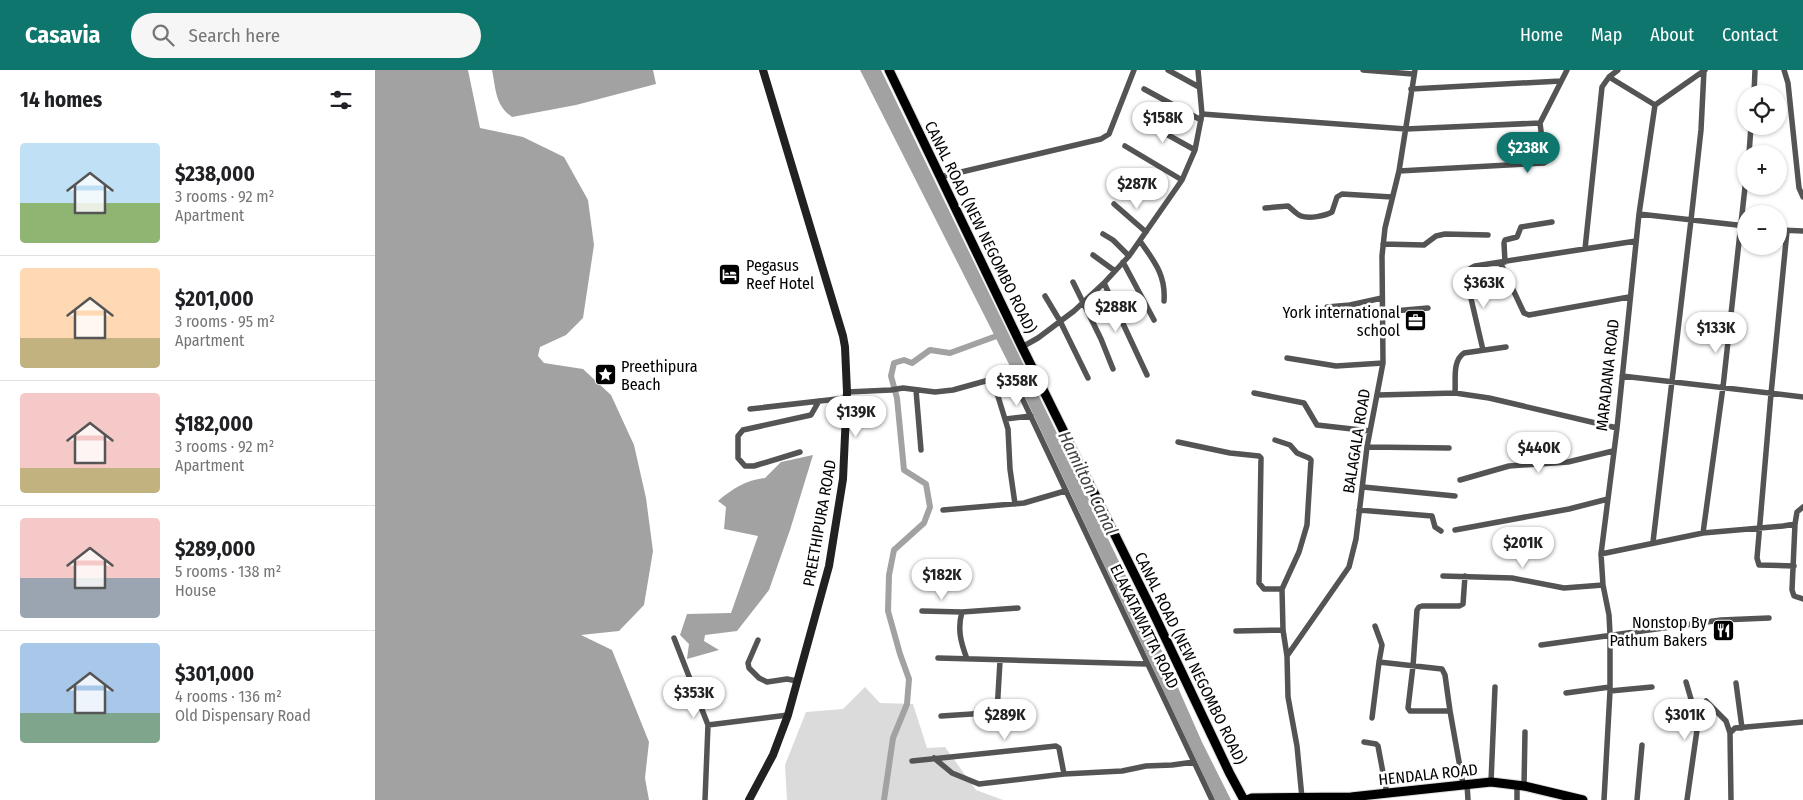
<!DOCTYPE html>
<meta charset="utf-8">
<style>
body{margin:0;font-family:"Fira Sans Condensed",sans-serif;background:#f6f6f6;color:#202124;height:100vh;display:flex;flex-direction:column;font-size:19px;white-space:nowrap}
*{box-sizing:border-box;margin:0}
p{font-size:16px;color:#757577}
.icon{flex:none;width:28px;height:28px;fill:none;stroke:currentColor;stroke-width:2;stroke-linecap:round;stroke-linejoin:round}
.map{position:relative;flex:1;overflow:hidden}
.details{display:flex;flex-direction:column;background:#fff;width:375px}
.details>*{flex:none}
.fabs{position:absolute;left:1362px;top:15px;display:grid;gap:10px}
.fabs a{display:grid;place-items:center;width:50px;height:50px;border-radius:50%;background:#fff;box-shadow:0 1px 4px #0004;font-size:25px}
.price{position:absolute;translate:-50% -42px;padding:0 11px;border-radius:18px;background:#fff;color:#222;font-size:16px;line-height:32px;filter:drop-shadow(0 1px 2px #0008)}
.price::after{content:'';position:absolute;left:50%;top:30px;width:15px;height:11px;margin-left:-8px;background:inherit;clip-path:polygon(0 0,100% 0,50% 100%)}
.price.active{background:#0f766e;color:#fff}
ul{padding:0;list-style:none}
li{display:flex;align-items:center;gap:15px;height:125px;padding:0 20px}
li+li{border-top:1px solid #e0e0e0}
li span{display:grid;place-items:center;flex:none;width:140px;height:100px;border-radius:5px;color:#555}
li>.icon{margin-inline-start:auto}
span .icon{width:60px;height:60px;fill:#fffc;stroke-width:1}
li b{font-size:21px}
h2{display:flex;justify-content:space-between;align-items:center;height:60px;padding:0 20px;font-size:21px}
header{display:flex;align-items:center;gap:30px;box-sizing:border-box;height:70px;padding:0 25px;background:#0f766e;color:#fff}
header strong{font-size:24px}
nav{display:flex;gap:28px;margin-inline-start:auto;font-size:18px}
.search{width:350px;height:45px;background:#f6f6f6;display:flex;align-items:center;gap:12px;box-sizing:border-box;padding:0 18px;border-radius:28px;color:#757577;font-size:19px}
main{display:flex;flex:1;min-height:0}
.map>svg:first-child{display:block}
</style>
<header>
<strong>Casavia</strong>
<div class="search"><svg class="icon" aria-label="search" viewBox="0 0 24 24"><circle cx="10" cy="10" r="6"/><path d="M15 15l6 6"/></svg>Search here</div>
<nav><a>Home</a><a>Map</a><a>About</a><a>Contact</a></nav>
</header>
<main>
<section class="details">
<h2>14 homes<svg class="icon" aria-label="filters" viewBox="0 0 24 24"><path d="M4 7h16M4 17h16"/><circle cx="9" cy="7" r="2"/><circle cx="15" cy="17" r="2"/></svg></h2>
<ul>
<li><span style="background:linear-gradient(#bfe0f5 60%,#8fb573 0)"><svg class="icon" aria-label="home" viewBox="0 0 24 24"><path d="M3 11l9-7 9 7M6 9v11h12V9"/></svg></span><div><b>$238,000</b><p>3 rooms · 92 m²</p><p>Apartment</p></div></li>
<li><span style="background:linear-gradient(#ffd9b3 70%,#c2b280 0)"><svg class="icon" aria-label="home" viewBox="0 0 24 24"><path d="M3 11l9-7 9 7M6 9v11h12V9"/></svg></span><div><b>$201,000</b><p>3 rooms · 95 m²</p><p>Apartment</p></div></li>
<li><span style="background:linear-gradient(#f6c9c9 75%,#c2b280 0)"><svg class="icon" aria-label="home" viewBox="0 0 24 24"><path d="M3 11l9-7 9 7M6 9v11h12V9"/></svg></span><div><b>$182,000</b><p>3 rooms · 92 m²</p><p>Apartment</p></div></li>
<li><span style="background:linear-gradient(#f6c9c9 60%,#9aa5b1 0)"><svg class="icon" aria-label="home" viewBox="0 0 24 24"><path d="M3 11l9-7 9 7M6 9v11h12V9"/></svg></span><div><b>$289,000</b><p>5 rooms · 138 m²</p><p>House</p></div></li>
<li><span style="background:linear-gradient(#a9c7e8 70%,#7fa58c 0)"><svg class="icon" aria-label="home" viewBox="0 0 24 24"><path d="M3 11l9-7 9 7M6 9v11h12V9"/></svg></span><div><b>$301,000</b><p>4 rooms · 136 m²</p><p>Old Dispensary Road</p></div></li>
</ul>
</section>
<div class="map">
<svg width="1428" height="730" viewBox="0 0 1428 730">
<rect width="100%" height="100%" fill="#fff"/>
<path fill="#dbdbdb" d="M490,617l15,16 33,1 14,44 18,-1 31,43 27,10h-216l-2,-35 21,-53 37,-3z"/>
<path fill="#a2a2a2" d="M0,0h93l12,58 43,9 41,20 24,43 6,45 -11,73 -17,17 -26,12 -2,9 6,7 39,6 28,26 23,50 12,53 7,53 -9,54 -25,26 -38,4 31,15 37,92 -4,36 4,22h-274z
M117,0h161l3,14 -80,21 -64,12c-17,-12 -16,-28 -20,-47z
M485,0h21l276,570 45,102 29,58h-16l-198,-420z
M438,385l-23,75 -21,60 -32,41 -32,4 -1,6 15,9 -32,9 2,-15 -9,-9 7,-21 44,-1 27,-77 -34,-7 2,-22 -8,-6c14,-12 29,-21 47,-23l16,-16z"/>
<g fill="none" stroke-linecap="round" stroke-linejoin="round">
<path stroke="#a2a2a2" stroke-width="6" d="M509,730l9,-62 14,-34 2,-25 -9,-25 -12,-43 1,-36 5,-25 30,-27 6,-16 -4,-23 -22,-14 -7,-72 -6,-22 3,-13 10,-3 8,3 18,-13 20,3 52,-19"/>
<defs>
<path id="primary" d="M514,0l133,277 131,265 76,160 15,28
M872,730l5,-2 99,-1 140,-15 33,4 59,14"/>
</defs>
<use href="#primary" stroke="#dbdbdb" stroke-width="11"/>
<path stroke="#545454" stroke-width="5.5" d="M793,0l31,17
M988,0l50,4
M1409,0l4,13 11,105 4,9
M1234,7l9,-7
M769,19l57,31
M1036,19l150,-8
M1379,24l1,-24
M827,44l204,15 134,-6
M766,50l54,30
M750,76l57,34
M1374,84l2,-28
M1024,101l145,-8 3,-2 1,-4 -6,-18 -2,-16 27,-53
M565,107l161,-38 8,-5 25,-64
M739,134l32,28
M890,138l23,-2c4,3 8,8 13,10 8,3 24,0 31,-4l5,-15 5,-3 50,3
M1264,144l107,12
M1404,160l24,1
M1412,161l-16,163 -14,164 2,7 35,1
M728,164l10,6 16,16
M765,171c14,20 26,34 24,60
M1008,174l41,1 12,-9 9,-2 43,1
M1210,179l17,-162 7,-10 46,28
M718,185l22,16
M748,192l31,58
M1125,192l24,51 5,2 100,-18
M1130,192l-1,-19 1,-3 12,-3 4,-10 31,-5
M698,212l28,57 12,30
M729,213l43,92
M670,226l15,25 28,57
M952,237l23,-2 32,-7
M1007,242l46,-4
M647,277l16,-9 36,-27 30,-28 25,-27 53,-76 13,-30 7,-36 -4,-44
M1108,280l-17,-73v-6l9,-5 161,-25
M912,288l49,8 47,-3
M1247,306l181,21
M618,310l15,49 2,40 5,35
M541,320l5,60
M472,322l44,-2 12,-2 32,4 18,-2 36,-10 13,4 13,-1 197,417
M879,323l50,10 13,22 53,6
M1080,323c1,-13 -3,-32 9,-40l42,-6
M1003,325l77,-2 34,5 128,30
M375,339l96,-11
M631,349l25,-3
M900,370l15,5 7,8 12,5 2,2 -4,65 -8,27 -17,37 1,41 4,26
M803,372l52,11 29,3 2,2 -2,125 5,6h18
M992,377l82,1
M425,382l-46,14h-9l-7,-8v-22l5,-6 68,-15 8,-14
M1085,410l49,-14 59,-4 45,-11
M988,417l92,9
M568,440l81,-7 41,-12
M984,440l73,6 3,11 6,4
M1420,454l-3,66 2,6 9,3
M1080,460l114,-21 39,-10
M1328,463l20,-146 23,-209
M1278,472l38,-322 10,-90 3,-60
M1226,484l102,-21 80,-7 12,-2 2,-12 6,-5
M1068,506l69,2 52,10 39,-3
M547,541l40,1
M1000,556l7,19 -3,17
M861,561l47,-1
M299,568l34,87 -3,75
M383,570l-10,23 1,5 10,10 8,4 20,-3 10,2
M1166,575l180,-25 48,-2
M563,588l209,6
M592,589c-6,-16 -10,-30 -5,-47l56,-4
M1311,612l12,41 -11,77
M1361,613l6,45
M1235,621l42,-4
M1191,623l44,-6
M1331,631l20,20 4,12
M622,642l3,-51
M566,646l77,-5
M997,648l7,-56 63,7 3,6 5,36
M333,655l80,-10
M989,672l12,2 2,2 9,48
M559,688l18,15 27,11 85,-10 58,-3 24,-5 26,-1 22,-3
M537,691l144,-15 3,2 5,26
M1116,712l4,-95
M1088,714l-13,-73h-40l-2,-3 5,-42 4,-56 2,-3 3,-1h37l4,-2 2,-28
M1092,714l1,16
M1142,715v15
M1149,716l1,-54
M927,728l-5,-52 -9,-49 -1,-41 62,-89 7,-28 11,-92 16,-84 -1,-107 3,-28 14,-57 16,-101
M1229,730l6,-109v-57l-1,-19 -6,-30 -2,-31 16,-126 22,-214 16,-109 50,-35
M1262,730l5,-55
M1356,730l-1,-67 5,-5 68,-6"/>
<path stroke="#212121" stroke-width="8" d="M374,730l24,-45 15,-40 41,-149 14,-87 4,-87 -2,-45 -2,-11 -80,-266"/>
<use href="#primary" stroke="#000" stroke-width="9"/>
</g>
<defs>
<symbol id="hotel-square" viewBox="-11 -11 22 22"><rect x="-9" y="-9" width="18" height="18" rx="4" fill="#000" stroke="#fff"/><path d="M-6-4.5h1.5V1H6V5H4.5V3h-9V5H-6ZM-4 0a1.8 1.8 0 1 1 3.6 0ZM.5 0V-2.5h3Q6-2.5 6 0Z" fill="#fff"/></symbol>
<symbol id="office-square" viewBox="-11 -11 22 22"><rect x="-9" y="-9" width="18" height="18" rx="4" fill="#000" stroke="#fff"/><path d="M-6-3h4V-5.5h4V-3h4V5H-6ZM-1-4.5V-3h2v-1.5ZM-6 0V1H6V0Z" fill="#fff"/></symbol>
<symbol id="sight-square" viewBox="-11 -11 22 22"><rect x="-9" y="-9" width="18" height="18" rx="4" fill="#000" stroke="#fff"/><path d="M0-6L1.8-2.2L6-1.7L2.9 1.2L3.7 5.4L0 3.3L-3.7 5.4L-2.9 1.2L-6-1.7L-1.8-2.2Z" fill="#fff"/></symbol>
<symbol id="restaurant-square" viewBox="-11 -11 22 22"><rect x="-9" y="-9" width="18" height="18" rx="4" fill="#000" stroke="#fff"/><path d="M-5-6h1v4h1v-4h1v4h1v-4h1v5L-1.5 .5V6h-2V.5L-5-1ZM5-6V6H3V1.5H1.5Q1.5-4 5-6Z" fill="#fff"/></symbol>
</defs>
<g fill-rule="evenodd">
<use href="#hotel-square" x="342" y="192" width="25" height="25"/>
<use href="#office-square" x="1028" y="238" width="25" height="25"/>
<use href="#sight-square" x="218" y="292" width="25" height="25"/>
<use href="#restaurant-square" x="1336" y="548" width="25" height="25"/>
</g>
<g text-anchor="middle" stroke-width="5" stroke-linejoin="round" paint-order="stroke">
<g font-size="16" fill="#000" stroke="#fff">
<text transform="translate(606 157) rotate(64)" y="6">CANAL ROAD (NEW NEGOMBO ROAD)</text>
<text transform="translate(1232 305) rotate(-84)" y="6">MARADANA ROAD</text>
<text transform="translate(981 371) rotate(-81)" y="6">BALAGALA ROAD</text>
<text transform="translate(444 453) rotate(-80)" y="6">PREETHIPURA ROAD</text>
<text transform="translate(770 556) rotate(64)" y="6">ELAKATAWATTA ROAD</text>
<text transform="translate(816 588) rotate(64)" y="6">CANAL ROAD (NEW NEGOMBO ROAD)</text>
<text transform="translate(1053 704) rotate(-6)" y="6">HENDALA ROAD</text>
</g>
<g font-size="16" fill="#000" stroke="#fff" text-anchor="start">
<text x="371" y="201">Pegasus<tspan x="371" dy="18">Reef Hotel</tspan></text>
<text x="1025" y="248" text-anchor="end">York international<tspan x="1025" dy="18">school</tspan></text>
<text x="246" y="302">Preethipura<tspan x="246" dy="18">Beach</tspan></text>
<text x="1332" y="558" text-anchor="end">Nonstop By<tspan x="1332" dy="18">Pathum Bakers</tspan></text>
</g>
<g font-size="18" font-style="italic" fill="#434343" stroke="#fff">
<text transform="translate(713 413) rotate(64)" y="6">Hamilton Canal</text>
</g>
</g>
</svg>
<div class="fabs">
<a><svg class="icon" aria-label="locate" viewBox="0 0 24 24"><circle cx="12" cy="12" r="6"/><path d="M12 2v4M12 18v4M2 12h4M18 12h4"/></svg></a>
<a>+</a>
<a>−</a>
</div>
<b class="price" style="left:788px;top:74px">$158K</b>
<b class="price active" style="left:1153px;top:104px">$238K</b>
<b class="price" style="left:762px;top:140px">$287K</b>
<b class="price" style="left:1109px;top:239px">$363K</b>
<b class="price" style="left:741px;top:263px">$288K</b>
<b class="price" style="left:1341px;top:284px">$133K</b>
<b class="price" style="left:642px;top:337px">$358K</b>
<b class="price" style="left:481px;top:368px">$139K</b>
<b class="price" style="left:1164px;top:404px">$440K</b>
<b class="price" style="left:1148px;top:499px">$201K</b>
<b class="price" style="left:567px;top:531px">$182K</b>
<b class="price" style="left:319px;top:649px">$353K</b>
<b class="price" style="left:630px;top:671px">$289K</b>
<b class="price" style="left:1310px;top:671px">$301K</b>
</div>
</main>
